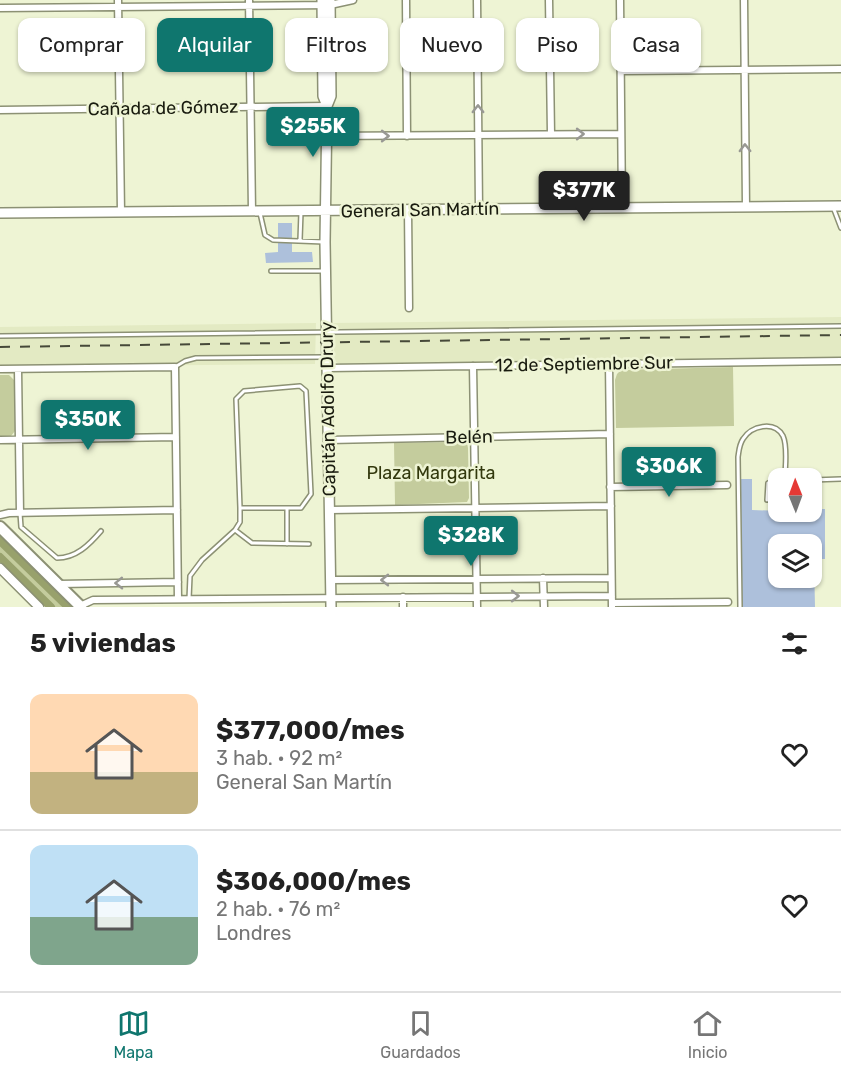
<!DOCTYPE html>
<html lang="es">
<meta charset="utf-8">
<style>
body{margin:0;font-family:Rubik,sans-serif;background:#f2f2f2;color:#222;height:100vh;display:flex;flex-direction:column;font-size:22px;white-space:nowrap}
*{box-sizing:border-box;margin:0}
p{font-size:20px;color:#767676}
.icon{flex:none;width:33px;height:33px;fill:none;stroke:currentColor;stroke-width:2;stroke-linecap:round;stroke-linejoin:round}
.map{position:relative;height:607px;overflow:hidden}
.side{display:flex;flex-direction:column;background:#fff;flex:1}
.side>*{flex:none}
.top-card{position:absolute;left:18px;top:18px;width:806px;height:54px;display:flex;gap:12px}
.needle{width:39px;rotate:359deg}
.controls{position:absolute;left:768px;top:468px;display:grid;gap:12px}
.controls a{display:grid;place-items:center;width:54px;height:54px;border-radius:12px;background:#fff;box-shadow:0 2px 4px #0004;font-size:30px}
.price{position:absolute;translate:-50% -51px;padding:0 14px;border-radius:6px;background:#0f766e;color:#fff;font-size:20px;line-height:39px;filter:drop-shadow(0 2px 3px #0008)}
.price::after{content:'';position:absolute;left:50%;top:36px;width:18px;height:14px;margin-left:-9px;background:inherit;clip-path:polygon(0 0,100% 0,50% 100%)}
.price.selected{background:#222;color:#fff}
ul{padding:0;list-style:none}
li{display:flex;align-items:center;gap:18px;height:150px;padding:0 30px}
li+li{border-top:2px solid #e0e0e0}
li span{display:grid;place-items:center;flex:none;width:168px;height:120px;border-radius:12px;color:#555}
li>.icon{margin-inline-start:auto}
span .icon{width:72px;height:72px;fill:#fffc;stroke-width:1}
li b{font-size:26px}
h2{display:flex;justify-content:space-between;align-items:center;height:72px;padding:0 30px;font-size:26px}
.chip{padding:0 21px;border-radius:12px;background:#fff;box-shadow:0 2px 4px #0004;font-size:21px;line-height:54px}
.chip.selected{background:#0f766e;color:#fff}
.tab-bar{display:flex;justify-content:space-around;align-items:center;height:84px;border-top:2px solid #e0e0e0;background:#fff;font-size:16px;color:#767676}
.tab-bar a{display:grid;justify-items:center;gap:3px}
.tab-bar .selected{color:#0f766e}
.map>svg:first-child{display:block}
</style>
<div class="map">
<svg width="841" height="607" viewBox="0 0 841 607">
<rect width="100%" height="100%" fill="#eef4d4"/>
<path fill="#e3eac3" d="M841,317v40l-501,7 -4,-2 -2,-4 -1,-35z
M316,323l-1,41 -315,3v-40z"/>
<path fill="#c4cc9d" d="M733,367l1,59 -118,2 -1,-48 2,-6 4,-4z
M0,375h9l5,5 1,51 -4,5h-11z
M462,442l5,1 1,5 1,50 -2,4 -72,3 -1,-62z
M0,532l76,75h-30l-46,-45z"/>
<g fill="none" stroke-linecap="round" stroke-linejoin="round">
<path stroke="#98a16c" stroke-width="8" d="M0,541l68,66
M0,557l51,50"/>
</g>
<path fill="#adc0db" fill-rule="evenodd" d="M278,223h14v29h20l1,10 -47,1 -1,-10 13,-1z
M739,479h13v31l60,2v-3h13v50h-11l1,48h-74zM778,544h34v34h-34z"/>
<g fill="none" stroke-linecap="round" stroke-linejoin="round">
<defs>
<path id="service" d="M833,207l8,21
M260,213l5,22 8,5 51,2
M300,240l1,-28
M271,271h53
M0,336l841,-10
M175,367l10,-6 11,-3 128,-1
M812,480l29,-1
M767,500l1,-17 10,-3
M287,508v36
M20,513l1,14 36,31c19,0 32,-13 44,-27
M235,530l17,13 57,1
M189,599l1,-23 12,-16 33,-30 5,-8v-14l-4,-109 8,-8 56,-5 6,5 5,103 -10,14h-61
M740,607l-2,-150c1,-6 1,-12 5,-18 8,-13 31,-19 40,-3 5,11 2,31 2,42"/>
<path id="minor" d="M118,0l3,212
M249,0l3,211
M406,0l1,136
M477,0l2,209
M549,0l2,134
M620,0l2,208
M744,0l2,207
M0,8l330,-3 23,-5
M621,71l220,-2
M0,110l327,-4
M326,136l295,-2
M408,210l1,98
M609,364l3,243
M473,366l4,241
M328,368l513,-7
M0,369l175,-2 3,232
M18,369l2,144
M0,440l176,-3
M329,440l281,-6
M610,487l117,-2
M329,510l282,-4
M0,515l9,-2 168,-3
M543,578l1,29
M330,580l281,-2
M59,584l119,-2
M403,597v10
M612,603l116,-1
M80,606l13,-6 519,-4"/>
<path id="tertiary" d="M0,568l39,39"/>
<path id="secondary" d="M322,0l1,96 4,10 -2,136 6,365
M327,106l4,-10 -1,-96
M0,213l841,-7"/>
<path id="primary" d="M0,527l81,80"/>
</defs>
<use href="#service" stroke="#8c9174" stroke-width="6"/>
<use href="#minor" stroke="#8c9174" stroke-width="9"/>
<use href="#tertiary" stroke="#8c9174" stroke-width="11"/>
<use href="#secondary" stroke="#8c9174" stroke-width="12"/>
<use href="#primary" stroke="#8c9174" stroke-width="14"/>
<use href="#service" stroke="#fff" stroke-width="3"/>
<use href="#minor" stroke="#fff" stroke-width="6"/>
<use href="#tertiary" stroke="#fff" stroke-width="8"/>
<use href="#secondary" stroke="#fff" stroke-width="9"/>
<use href="#primary" stroke="#fff" stroke-width="10"/>
<path stroke="#464939" stroke-width="2" stroke-dasharray="10 10" stroke-linecap="butt" d="M0,347l841,-12"/>
</g>
<defs><path id="oneway-chevron" d="M-2-3.5L2.5 0L-2 3.5" fill="none" stroke-width="1.6" stroke-linecap="round" stroke-linejoin="round" transform="scale(1.5)"/></defs>
<g stroke="#989893">
<use href="#oneway-chevron" transform="translate(478 109) rotate(-90)"/>
<use href="#oneway-chevron" transform="translate(580 134)"/>
<use href="#oneway-chevron" transform="translate(385 136)"/>
<use href="#oneway-chevron" transform="translate(745 148) rotate(-91)"/>
<use href="#oneway-chevron" transform="translate(385 580) rotate(180)"/>
<use href="#oneway-chevron" transform="translate(119 583) rotate(179)"/>
<use href="#oneway-chevron" transform="translate(515 596)"/>
</g>
<g text-anchor="middle" stroke-width="5" stroke-linejoin="round" paint-order="stroke">
<g font-size="18" fill="#191b0f" stroke="#eef4d4">
<text transform="translate(163 108) rotate(-1)" y="6">Cañada de Gómez</text>
<text transform="translate(420 210) rotate(-1)" y="6">General San Martín</text>
<text transform="translate(584 364) rotate(-1)" y="6">12 de Septiembre Sur</text>
<text transform="translate(328 409) rotate(-91)" y="6">Capitán Adolfo Drury</text>
<text transform="translate(469 437) rotate(-1)" y="6">Belén</text>
</g>
<g font-size="18" fill="#32380d" stroke="#eef4d4">
<text x="431" y="479">Plaza Margarita</text>
</g>
</g>
</svg>
<div class="controls">
<a><svg class="needle" viewBox="-14 -14 28 28"><path d="M0-13l5 13h-10z" fill="#e53935"/><path d="M0 13l5-13h-10z" fill="#767676"/></svg></a>
<a><svg class="icon" aria-label="layers" viewBox="0 0 24 24"><path d="M12 4l9 5-9 5-9-5zM3 14l9 5 9-5"/></svg></a>
</div>
<b class="price" style="left:313px;top:158px">$255K</b>
<b class="price selected" style="left:584px;top:222px">$377K</b>
<b class="price" style="left:88px;top:451px">$350K</b>
<b class="price" style="left:669px;top:498px">$306K</b>
<b class="price" style="left:471px;top:567px">$328K</b>
<div class="top-card">
<a class="chip">Comprar</a>
<a class="chip selected">Alquilar</a>
<a class="chip">Filtros</a>
<a class="chip">Nuevo</a>
<a class="chip">Piso</a>
<a class="chip">Casa</a>
</div>
</div>
<section class="side">
<h2>5 viviendas<svg class="icon" aria-label="filters" viewBox="0 0 24 24"><path d="M4 7h16M4 17h16"/><circle cx="9" cy="7" r="2"/><circle cx="15" cy="17" r="2"/></svg></h2>
<ul>
<li><span style="background:linear-gradient(#ffd9b3 65%,#c2b280 0)"><svg class="icon" aria-label="home" viewBox="0 0 24 24"><path d="M3 11l9-7 9 7M6 9v11h12V9"/></svg></span><div><b>$377,000/mes</b><p>3 hab. · 92 m²</p><p>General San Martín</p></div><svg class="icon" aria-label="heart" viewBox="0 0 24 24"><path d="M12 20l-8-8c-3-5 5-10 8-4 3-6 11-1 8 4z"/></svg></li>
<li><span style="background:linear-gradient(#bfe0f5 60%,#7fa58c 0)"><svg class="icon" aria-label="home" viewBox="0 0 24 24"><path d="M3 11l9-7 9 7M6 9v11h12V9"/></svg></span><div><b>$306,000/mes</b><p>2 hab. · 76 m²</p><p>Londres</p></div><svg class="icon" aria-label="heart" viewBox="0 0 24 24"><path d="M12 20l-8-8c-3-5 5-10 8-4 3-6 11-1 8 4z"/></svg></li>
</ul>
</section>
<nav class="tab-bar">
<a class="selected"><svg class="icon" aria-label="map" viewBox="0 0 24 24"><path d="M3 6l6-2 6 2 6-2v14l-6 2-6-2-6 2zM9 4v14M15 6v14"/></svg>Mapa</a>
<a><svg class="icon" aria-label="saved" viewBox="0 0 24 24"><path d="M7 4h10v16l-5-4-5 4z"/></svg>Guardados</a>
<a><svg class="icon" aria-label="home" viewBox="0 0 24 24"><path d="M3 11l9-7 9 7M6 9v11h12V9"/></svg>Inicio</a>
</nav>
